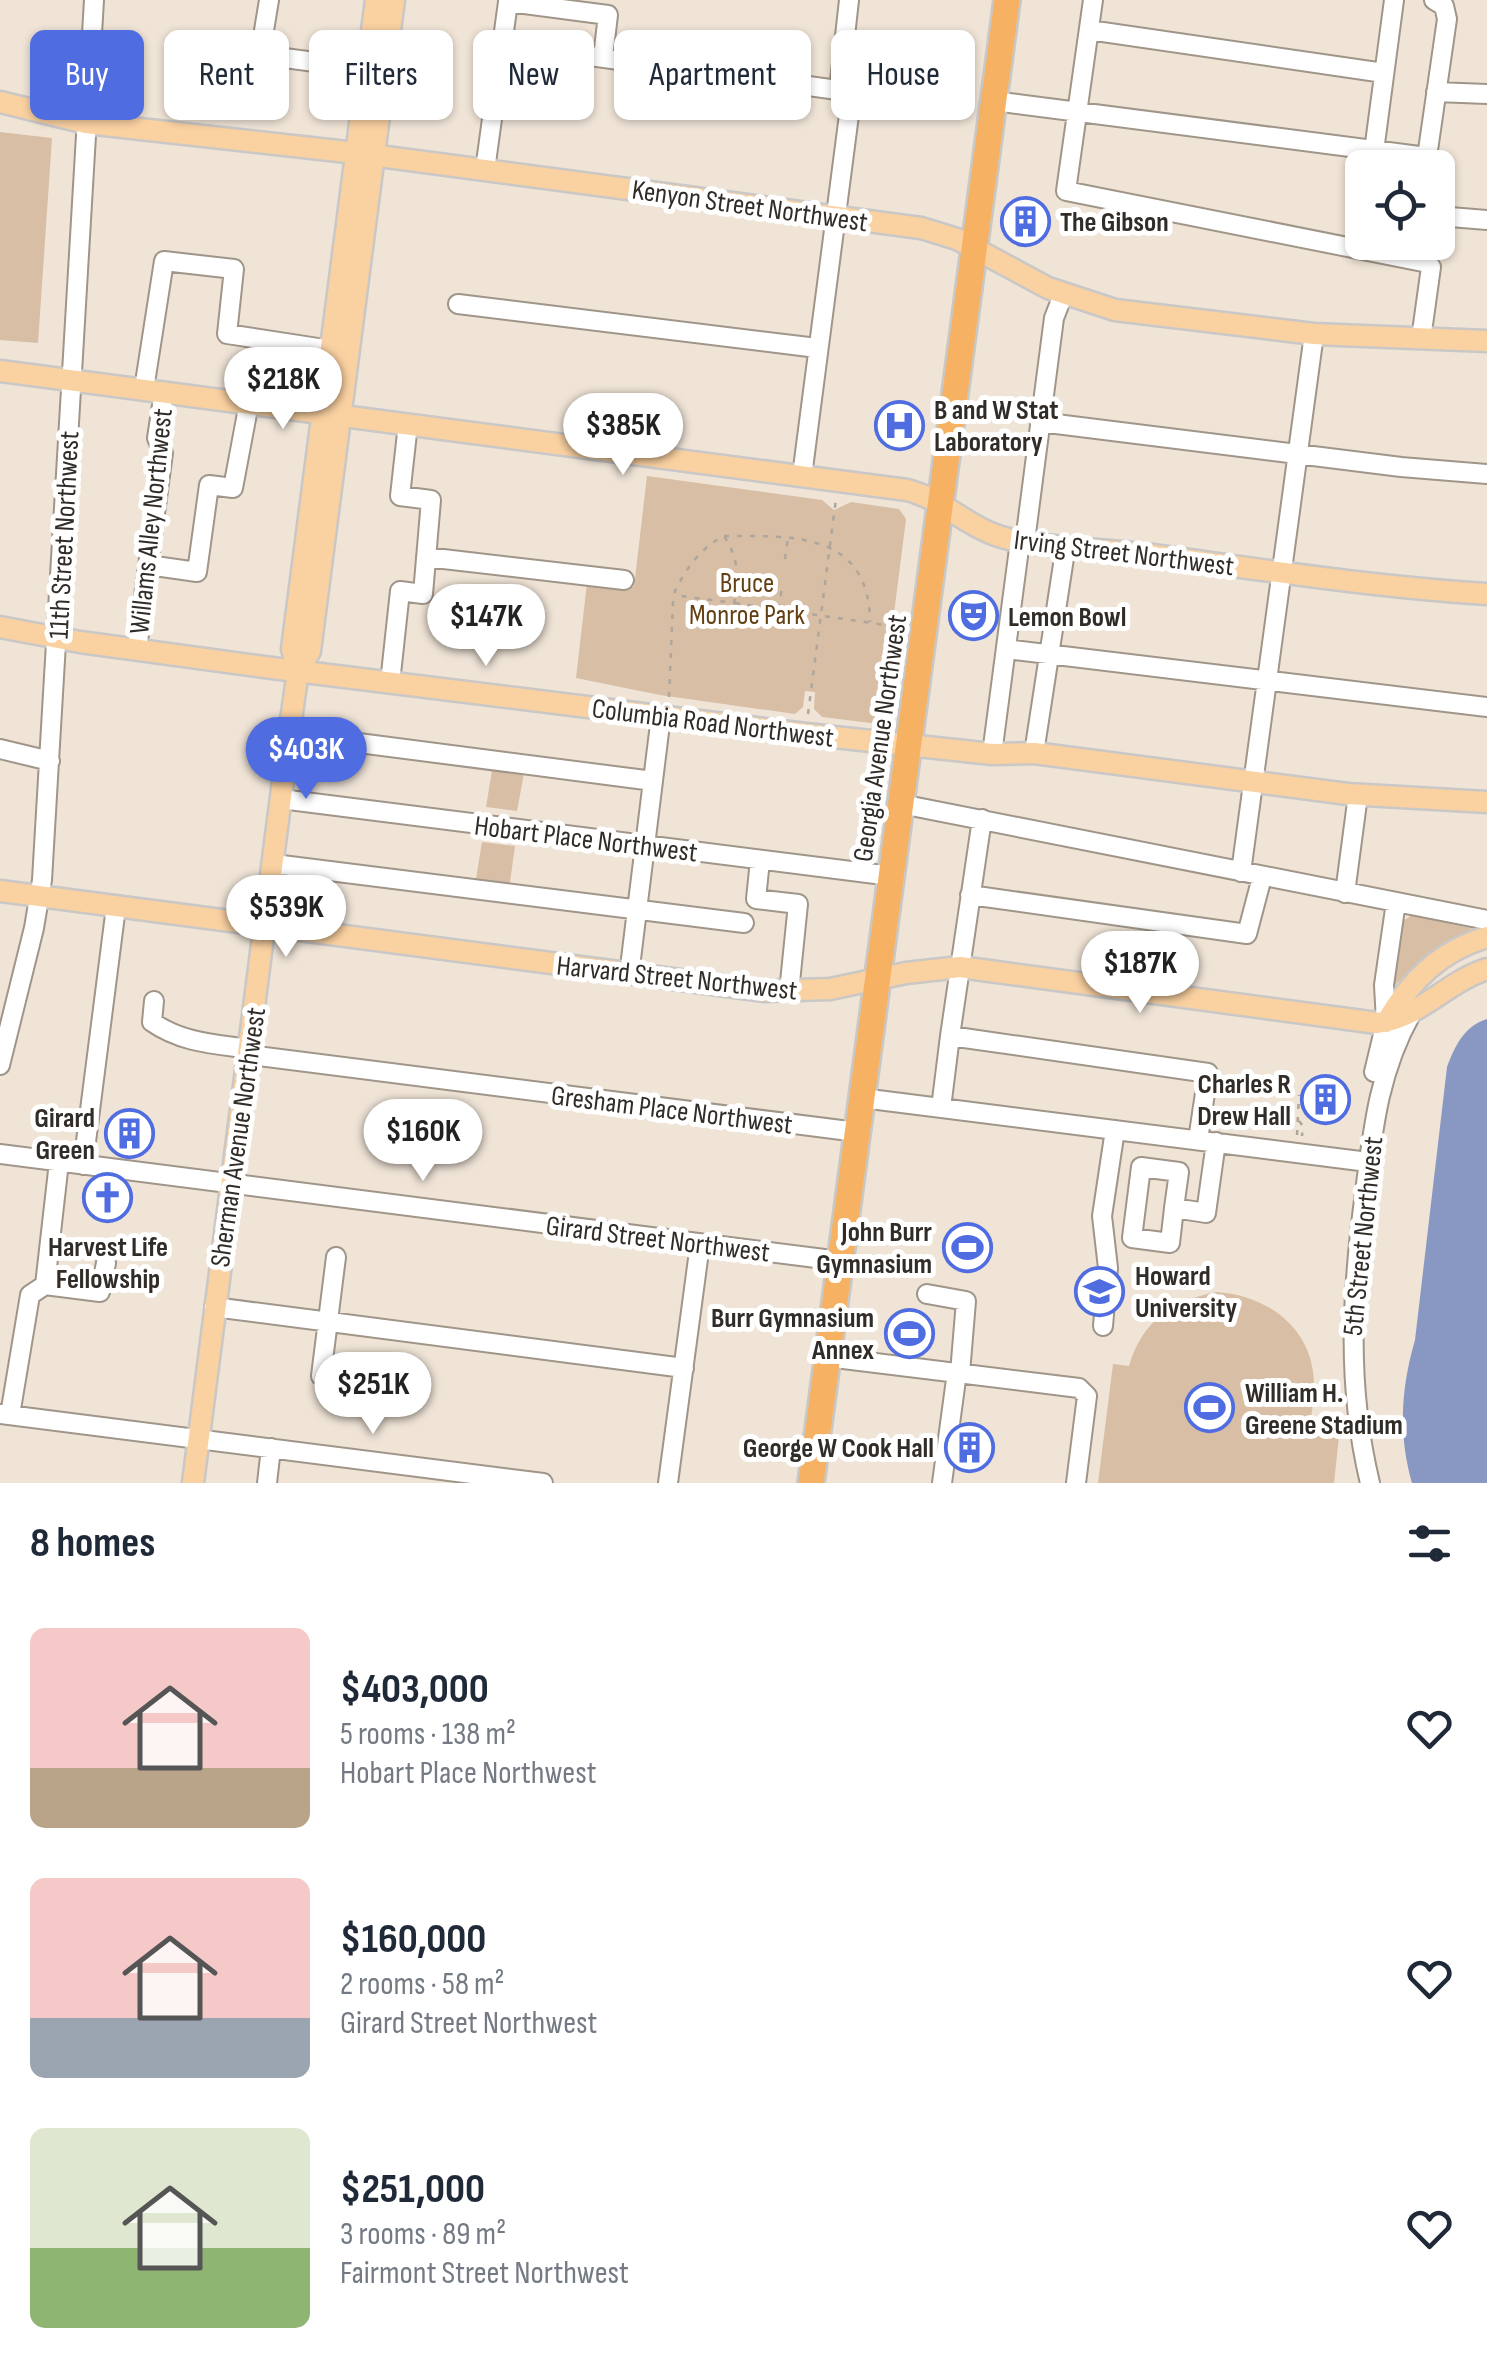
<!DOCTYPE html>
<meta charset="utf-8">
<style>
body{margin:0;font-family:"Sofia Sans Condensed",sans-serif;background:#f2f2f3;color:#1f2937;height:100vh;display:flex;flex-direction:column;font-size:38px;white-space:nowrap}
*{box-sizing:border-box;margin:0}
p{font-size:32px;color:#747a83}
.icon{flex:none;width:55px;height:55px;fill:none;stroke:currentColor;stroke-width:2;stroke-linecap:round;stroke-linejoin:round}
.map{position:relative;height:1483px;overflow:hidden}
.side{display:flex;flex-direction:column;background:#fff;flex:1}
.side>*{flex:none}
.top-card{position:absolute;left:30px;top:30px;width:1428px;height:90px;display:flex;gap:20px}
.fabs{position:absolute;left:1345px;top:150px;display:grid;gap:20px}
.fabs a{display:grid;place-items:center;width:110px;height:110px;border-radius:15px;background:#fff;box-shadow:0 2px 8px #0004;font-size:50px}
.price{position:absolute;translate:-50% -85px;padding:0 22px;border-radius:35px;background:#fff;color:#222;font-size:32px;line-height:65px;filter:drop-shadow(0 2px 5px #0008)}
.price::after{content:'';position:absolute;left:50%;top:60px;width:30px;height:22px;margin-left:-15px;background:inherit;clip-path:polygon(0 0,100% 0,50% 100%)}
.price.current{background:#4f6de1;color:#fff}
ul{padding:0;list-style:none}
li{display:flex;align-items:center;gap:30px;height:250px;padding:0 30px}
li span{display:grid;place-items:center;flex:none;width:280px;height:200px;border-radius:15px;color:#555}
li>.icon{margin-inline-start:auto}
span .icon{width:120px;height:120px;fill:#fffc;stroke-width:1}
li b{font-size:42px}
h2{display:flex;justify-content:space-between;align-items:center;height:120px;padding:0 30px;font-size:42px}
.chip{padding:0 35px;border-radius:15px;background:#fff;box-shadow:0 2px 8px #0004;font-size:35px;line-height:90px}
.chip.current{background:#4f6de1;color:#fff}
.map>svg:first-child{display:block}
</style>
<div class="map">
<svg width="1487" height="1483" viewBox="0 0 1487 1483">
<rect width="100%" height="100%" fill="#f0e4d7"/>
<path fill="#d7bea4" d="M0,132l52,6 -14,205 -38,-3z
M647,476l175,24 12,10 17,-8 48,7 7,10 -25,197 -10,7 -49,-6 -8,-8 1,-17 -10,-1 -2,16 -8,7 -135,-19 -84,-17 11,-95 47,4z
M493,764l32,4 -8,43 -31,-4z
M482,842l33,4 -6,43 -34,-4z
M1412,915l62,14 -47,25 -36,35 12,-68z
M1216,1292c52,3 98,37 98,93 0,16 -3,32 -5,48l30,3 -5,47h-236l15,-119 16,2c13,-45 43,-65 87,-74z"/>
<path fill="#8998c2" d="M1487,1019v464h-75c-14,-49 -11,-95 3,-143l32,-273c8,-21 17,-41 40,-48z"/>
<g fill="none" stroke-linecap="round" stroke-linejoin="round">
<defs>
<path id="minor" d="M1093,0l-27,191 362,72
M1089,30l295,43
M502,44l350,48 -50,384
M188,45l179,24
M260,55l9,-55
M839,90l10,-90
M1436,92l51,2
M994,101l433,56
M1374,151l20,-151
M1427,157l20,-138 -3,-13 -10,-6
M1438,168v11
M485,170l23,-168 100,13 -5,42
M1438,216l49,4
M458,304l359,44
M1421,339l10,-72 -3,-4 2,-21
M144,389l20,-128 70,8 -7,65 104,16
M1040,422l361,45 86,7
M1025,541l29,-223 9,-23
M426,557l198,23
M148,565l49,7 12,-87 24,3 16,-85
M137,649l26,-196 -6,-15 7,-46
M1006,649l481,58
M390,683l10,-92 23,3 8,-94 -31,-4 8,-72
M289,734l364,47
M0,749l50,12
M1034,753l32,-208
M992,754l28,-213
M281,799l610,77
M901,804l586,116
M982,819l-32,217 258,37 -10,67
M760,860l-4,39 42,5 -9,88
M274,864l470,59
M1241,872l73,-538
M1345,893l13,-98
M970,895l277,39 15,-57
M629,975l32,-259
M154,1001l-2,21c30,21 63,22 98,27
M250,1055l607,77
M0,1065l34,-137 8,-48 52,-880
M1374,1072l12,-50 -2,-37 12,-83
M862,1098l506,64
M941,1108l9,-72
M0,1154l840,107
M83,1165l33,-258
M1174,1208l-4,35 -38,-5 9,-71 38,5 -5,36 32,5 10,-71
M45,1285l55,7 6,-29
M927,1294l39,7 -6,72
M214,1307l470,61
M1103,1326l5,-58 -6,-52 13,-86
M827,1357l252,31 8,8 -11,87
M321,1376l15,-119
M0,1414l543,69
M10,1415l20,-120 15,-10 14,-123
M267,1483l4,-35
M668,1483l32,-239
M942,1483l15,-111
M1370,1483c-24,-99 -18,-192 -5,-291 8,-64 14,-121 46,-178"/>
<path id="major" d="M0,102l86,21 270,30 565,75 36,11 91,49 67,22 199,24 173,7
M0,371l907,119c37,9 64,41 102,49 47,10 97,10 144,16 111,15 222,32 334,39
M0,627l80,15 192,26 534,66 186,20 42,-1 314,41 139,8
M298,671l-6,-22 84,-649
M0,891l765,100 65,-2 76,-16 54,-6 417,56c43,-5 69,-41 110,-54
M1386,1022c25,-42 54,-71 101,-85
M193,1483l96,-749 9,-63 12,-20 84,-651"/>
<path id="highway" d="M811,1483l196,-1483"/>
</defs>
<use href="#minor" stroke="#a09589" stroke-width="22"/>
<use href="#major" stroke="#c9c8c7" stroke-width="25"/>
<use href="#highway" stroke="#c9c8c7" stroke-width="30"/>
<path stroke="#afa59b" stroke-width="2.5" stroke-dasharray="5 8" stroke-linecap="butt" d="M724,536c68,0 145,-5 146,86
M785,559l3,-21
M735,603l164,24
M779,609l3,-23
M669,697l4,-95 2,-11c11,-22 26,-44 49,-55 14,21 16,43 10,67l-60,-8
M808,714l28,-215
M1299,1121l4,5 -1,10
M1297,1135l2,-40"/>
<use href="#minor" stroke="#fff" stroke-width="18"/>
<use href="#major" stroke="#fad1a1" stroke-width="20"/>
<use href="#highway" stroke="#f6b262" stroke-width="25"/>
</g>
<defs>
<symbol id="building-ring" viewBox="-11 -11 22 22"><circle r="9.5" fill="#fff" stroke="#4f6de1" stroke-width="1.5"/><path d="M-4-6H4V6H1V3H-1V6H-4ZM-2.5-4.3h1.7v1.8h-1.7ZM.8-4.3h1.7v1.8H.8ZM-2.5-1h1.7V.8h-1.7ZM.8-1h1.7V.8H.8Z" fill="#4f6de1"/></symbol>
<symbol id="hospital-ring" viewBox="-11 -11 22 22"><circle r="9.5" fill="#fff" stroke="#4f6de1" stroke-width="1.5"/><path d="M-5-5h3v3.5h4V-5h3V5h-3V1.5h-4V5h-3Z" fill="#4f6de1"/></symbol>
<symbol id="theatre-ring" viewBox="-11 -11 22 22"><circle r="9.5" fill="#fff" stroke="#4f6de1" stroke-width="1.5"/><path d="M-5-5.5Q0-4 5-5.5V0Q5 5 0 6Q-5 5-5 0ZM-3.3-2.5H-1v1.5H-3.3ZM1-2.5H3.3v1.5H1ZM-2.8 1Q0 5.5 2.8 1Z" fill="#4f6de1"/></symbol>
<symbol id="church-ring" viewBox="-11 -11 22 22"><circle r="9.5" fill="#fff" stroke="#4f6de1" stroke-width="1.5"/><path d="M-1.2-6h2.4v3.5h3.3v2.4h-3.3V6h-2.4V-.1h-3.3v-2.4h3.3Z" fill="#4f6de1"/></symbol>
<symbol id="stadium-ring" viewBox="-11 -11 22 22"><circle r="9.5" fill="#fff" stroke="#4f6de1" stroke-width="1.5"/><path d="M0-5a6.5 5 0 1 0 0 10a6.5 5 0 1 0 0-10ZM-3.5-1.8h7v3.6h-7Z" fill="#4f6de1"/></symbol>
<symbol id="university-ring" viewBox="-11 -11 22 22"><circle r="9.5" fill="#fff" stroke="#4f6de1" stroke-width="1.5"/><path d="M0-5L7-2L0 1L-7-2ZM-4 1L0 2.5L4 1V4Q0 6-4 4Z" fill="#4f6de1"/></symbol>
</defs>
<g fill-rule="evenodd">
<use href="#building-ring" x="998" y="194" width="55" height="55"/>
<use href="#hospital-ring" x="872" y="398" width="55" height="55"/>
<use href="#theatre-ring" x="946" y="588" width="55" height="55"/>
<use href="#building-ring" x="1298" y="1072" width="55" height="55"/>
<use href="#building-ring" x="102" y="1106" width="55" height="55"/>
<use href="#church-ring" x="80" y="1170" width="55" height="55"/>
<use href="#stadium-ring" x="940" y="1220" width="55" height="55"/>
<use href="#university-ring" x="1072" y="1264" width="55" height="55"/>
<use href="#stadium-ring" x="882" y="1306" width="55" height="55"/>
<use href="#stadium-ring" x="1182" y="1380" width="55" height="55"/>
<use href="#building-ring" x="942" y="1420" width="55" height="55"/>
</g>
<g text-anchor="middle" stroke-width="10" stroke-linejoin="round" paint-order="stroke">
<g font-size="28" fill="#312c27" stroke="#fff">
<text transform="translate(750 205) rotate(8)" y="10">Kenyon Street Northwest</text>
<text transform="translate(150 521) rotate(-84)" y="10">Willams Alley Northwest</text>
<text transform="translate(63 535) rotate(-87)" y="10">11th Street Northwest</text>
<text transform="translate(1124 552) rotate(7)" y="10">Irving Street Northwest</text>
<text transform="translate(713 722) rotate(7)" y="10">Columbia Road Northwest</text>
<text transform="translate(879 738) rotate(-82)" y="10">Georgia Avenue Northwest</text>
<text transform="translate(586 838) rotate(7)" y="10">Hobart Place Northwest</text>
<text transform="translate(677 977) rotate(6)" y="10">Harvard Street Northwest</text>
<text transform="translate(672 1109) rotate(7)" y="10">Gresham Place Northwest</text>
<text transform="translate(237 1137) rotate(-82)" y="10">Sherman Avenue Northwest</text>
<text transform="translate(1362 1236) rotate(-84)" y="10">5th Street Northwest</text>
<text transform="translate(658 1238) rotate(7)" y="10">Girard Street Northwest</text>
</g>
<g font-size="28" font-weight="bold" fill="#312c27" stroke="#fff" text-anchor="start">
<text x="1060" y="231">The Gibson</text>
<text x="934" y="419">B and W Stat<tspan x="934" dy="32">Laboratory</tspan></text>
<text x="1008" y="626">Lemon Bowl</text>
<text x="1291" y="1093" text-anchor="end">Charles R<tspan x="1291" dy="32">Drew Hall</tspan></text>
<text x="95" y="1127" text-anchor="end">Girard<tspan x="95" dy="32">Green</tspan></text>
<text x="932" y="1241" text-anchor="end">John Burr<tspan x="932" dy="32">Gymnasium</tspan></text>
<text x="108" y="1256" text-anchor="middle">Harvest Life<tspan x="108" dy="32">Fellowship</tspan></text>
<text x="1135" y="1285">Howard<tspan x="1135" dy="32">University</tspan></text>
<text x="874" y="1327" text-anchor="end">Burr Gymnasium<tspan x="874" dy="32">Annex</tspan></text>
<text x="1245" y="1402">William H.<tspan x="1245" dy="32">Greene Stadium</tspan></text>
<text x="934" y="1457" text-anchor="end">George W Cook Hall</text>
</g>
<g font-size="28" fill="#634014" stroke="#fff">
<text x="747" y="592">Bruce<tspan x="747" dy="32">Monroe Park</tspan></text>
</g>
</g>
</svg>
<div class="fabs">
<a><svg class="icon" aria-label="locate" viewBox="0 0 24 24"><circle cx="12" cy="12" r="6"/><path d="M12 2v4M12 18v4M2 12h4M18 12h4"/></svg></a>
</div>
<b class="price" style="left:283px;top:432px">$218K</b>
<b class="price" style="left:623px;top:478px">$385K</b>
<b class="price" style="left:486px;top:669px">$147K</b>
<b class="price current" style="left:306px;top:802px">$403K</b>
<b class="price" style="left:286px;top:960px">$539K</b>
<b class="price" style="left:1140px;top:1016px">$187K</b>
<b class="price" style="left:423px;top:1184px">$160K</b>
<b class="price" style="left:373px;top:1437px">$251K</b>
<div class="top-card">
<a class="chip current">Buy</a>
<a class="chip">Rent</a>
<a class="chip">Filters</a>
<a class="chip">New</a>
<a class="chip">Apartment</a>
<a class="chip">House</a>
</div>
</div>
<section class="side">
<h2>8 homes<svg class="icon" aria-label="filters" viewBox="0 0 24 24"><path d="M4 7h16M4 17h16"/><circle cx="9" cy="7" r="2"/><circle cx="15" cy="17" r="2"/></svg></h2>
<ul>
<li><span style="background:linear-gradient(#f6c9c9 70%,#b9a48a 0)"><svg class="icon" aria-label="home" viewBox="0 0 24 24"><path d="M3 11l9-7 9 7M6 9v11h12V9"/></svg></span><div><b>$403,000</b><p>5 rooms · 138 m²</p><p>Hobart Place Northwest</p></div><svg class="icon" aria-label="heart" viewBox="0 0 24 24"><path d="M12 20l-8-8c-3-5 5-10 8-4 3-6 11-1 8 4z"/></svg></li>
<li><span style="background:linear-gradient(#f6c9c9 70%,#9aa5b1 0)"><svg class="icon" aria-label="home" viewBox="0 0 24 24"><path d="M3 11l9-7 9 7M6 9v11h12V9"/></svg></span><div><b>$160,000</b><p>2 rooms · 58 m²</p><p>Girard Street Northwest</p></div><svg class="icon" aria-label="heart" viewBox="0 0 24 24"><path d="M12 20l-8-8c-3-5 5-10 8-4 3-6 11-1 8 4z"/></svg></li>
<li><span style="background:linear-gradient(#dfe7d0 60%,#8fb573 0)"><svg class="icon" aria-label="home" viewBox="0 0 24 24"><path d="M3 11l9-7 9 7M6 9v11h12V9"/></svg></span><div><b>$251,000</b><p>3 rooms · 89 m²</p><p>Fairmont Street Northwest</p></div><svg class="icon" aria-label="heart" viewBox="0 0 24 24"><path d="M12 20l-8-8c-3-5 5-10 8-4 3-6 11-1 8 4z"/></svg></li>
</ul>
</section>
